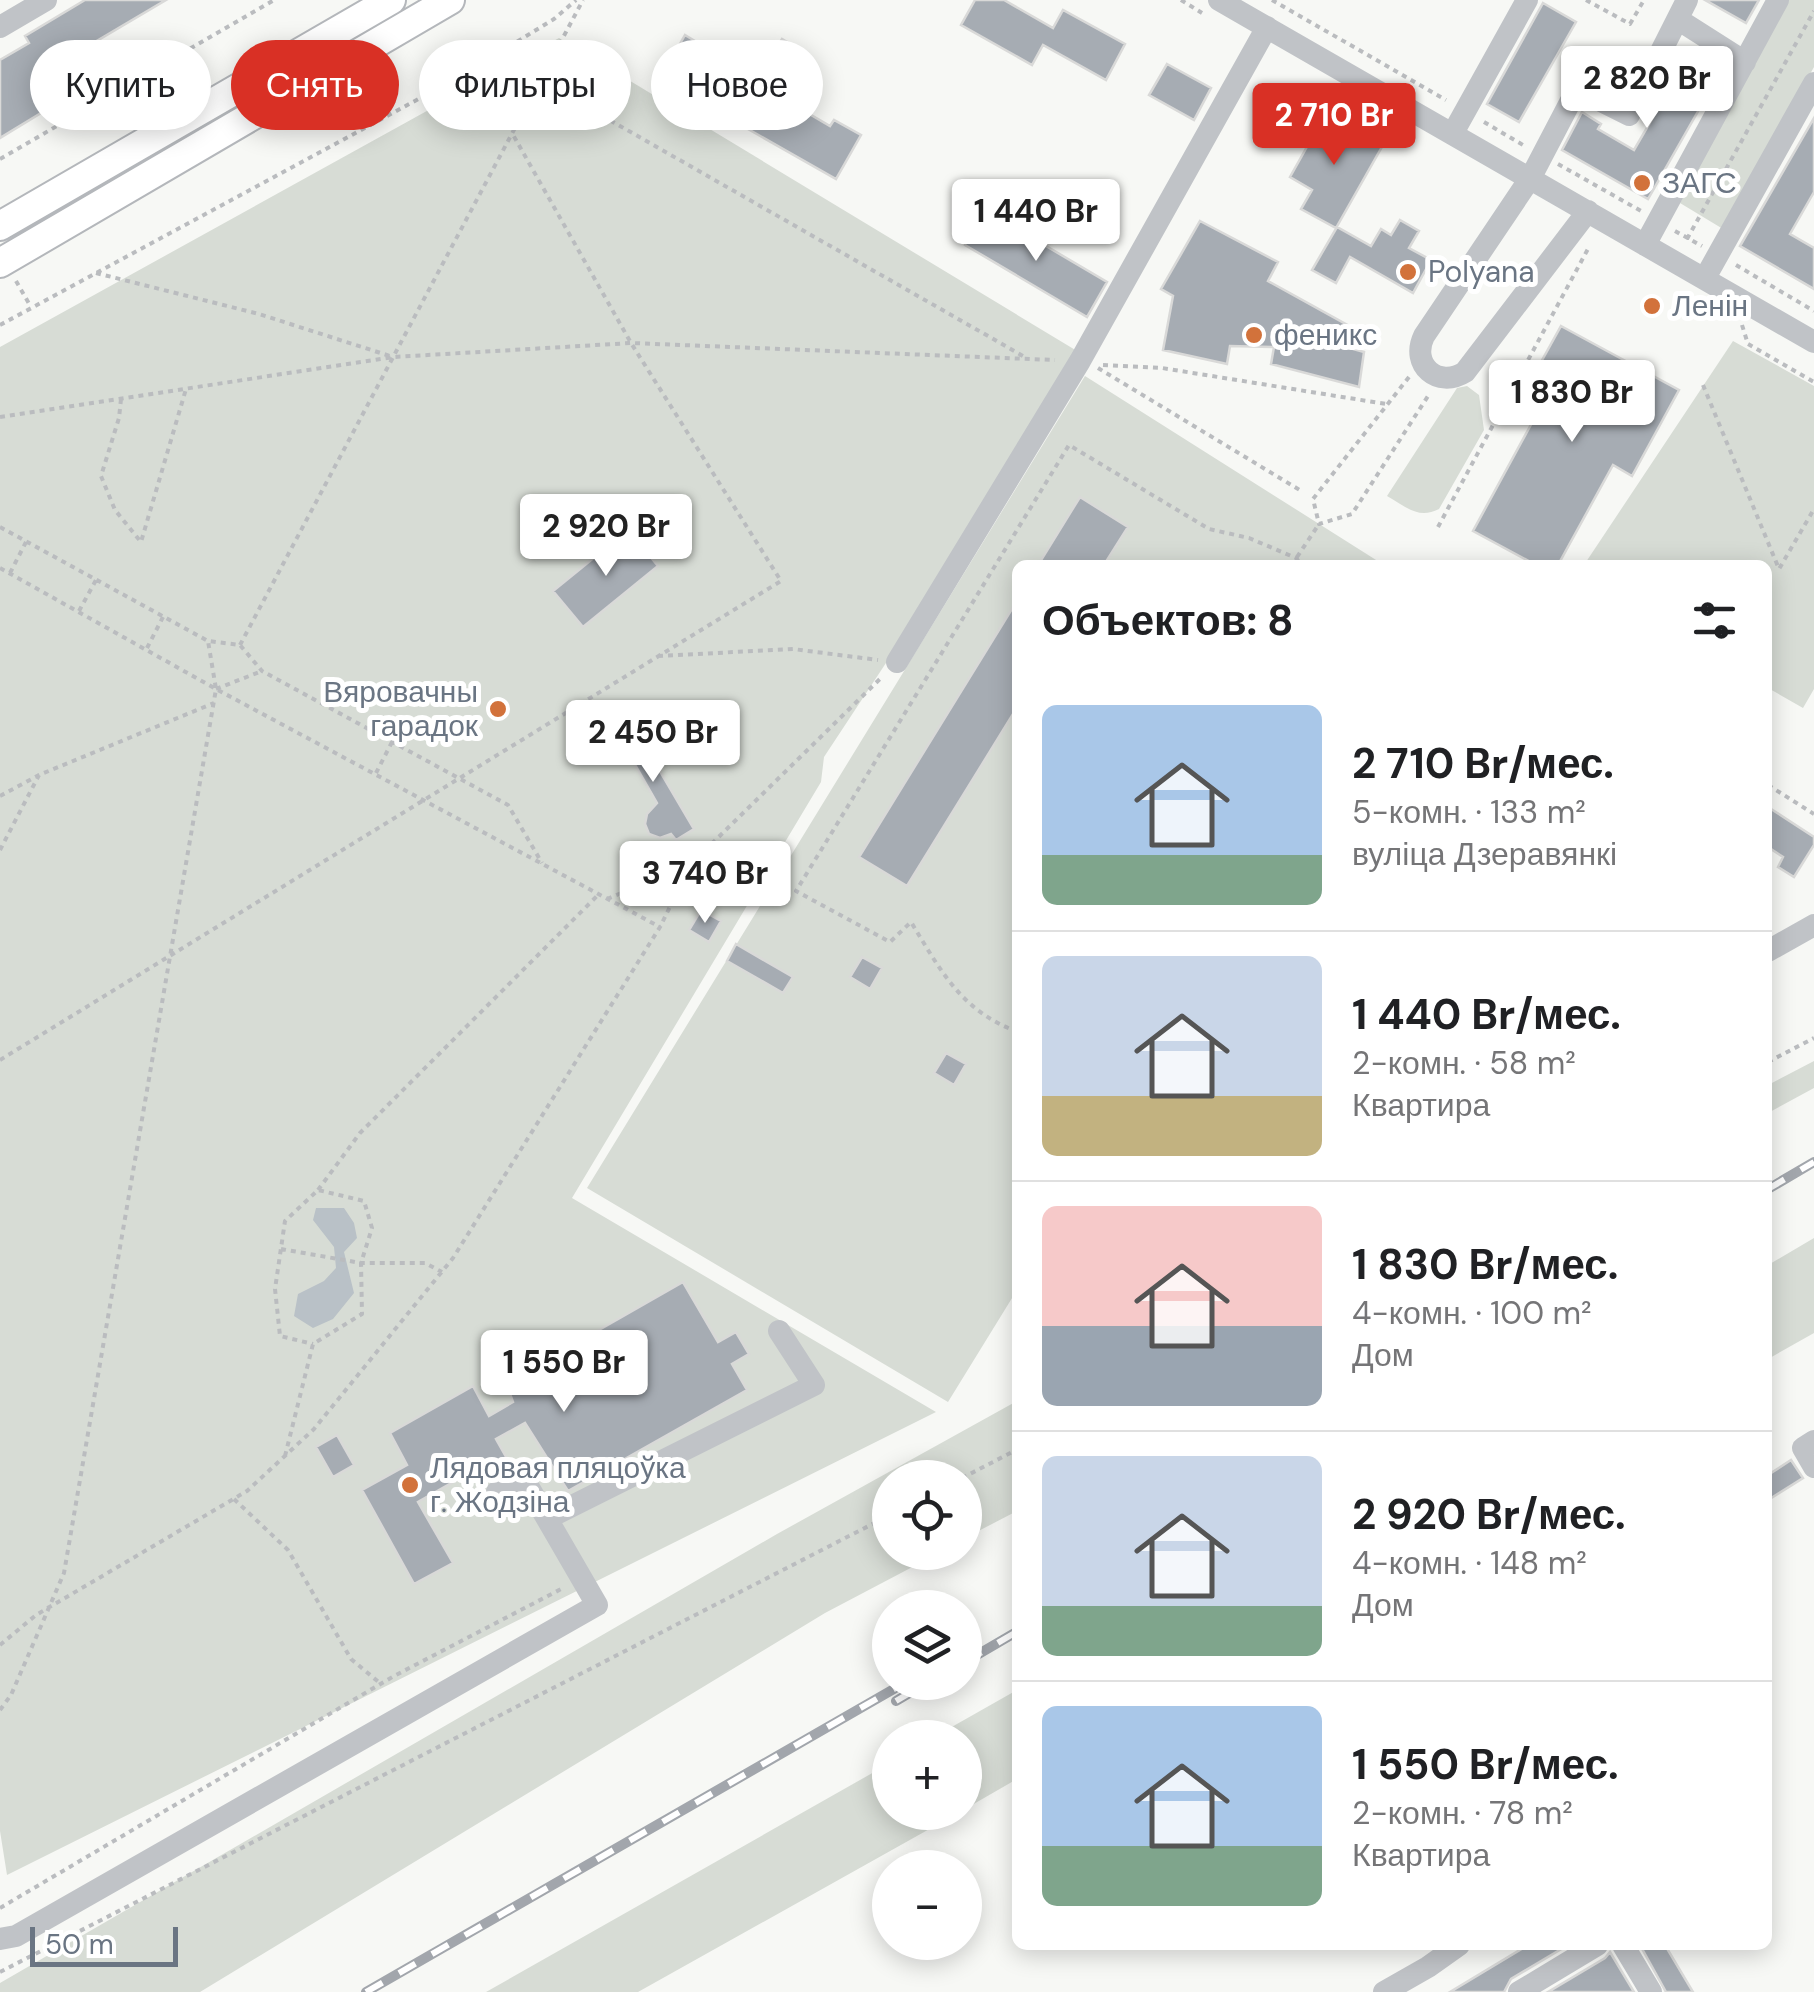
<!DOCTYPE html>
<html lang="ru">
<meta charset="utf-8">
<style>
body{margin:0;font-family:"DM Sans",sans-serif;background:#f2f2f2;color:#202124;height:100vh;display:flex;flex-direction:column;font-size:38px;white-space:nowrap}
*{box-sizing:border-box;margin:0}
p{font-size:32px;color:#757577}
.icon{flex:none;width:55px;height:55px;fill:none;stroke:currentColor;stroke-width:2;stroke-linecap:round;stroke-linejoin:round}
.map{position:relative;flex:1;overflow:hidden}
.sheet{position:absolute;left:1012px;top:560px;width:760px;height:1390px;display:flex;flex-direction:column;background:#fff;border-radius:15px;box-shadow:0 5px 25px #0003}
.sheet>*{flex:none}
.banner{position:absolute;left:30px;top:40px;width:832px;height:90px;display:flex;gap:20px}
.fabs{position:absolute;left:872px;top:1460px;display:grid;gap:20px}
.fabs a{display:grid;place-items:center;width:110px;height:110px;border-radius:50%;background:#fff;box-shadow:0 5px 25px #0003;font-size:50px}
.scale{position:absolute;left:30px;bottom:25px;width:148px;box-sizing:border-box;padding-left:10px;border:5px solid #6a7583;border-top:0;font-size:28px;line-height:35px;white-space:nowrap;color:#6a7583;-webkit-text-stroke:8px #fff;paint-order:stroke}
.price{position:absolute;translate:-50% -85px;padding:0 22px;border-radius:10px;background:#fff;color:#222;font-size:32px;line-height:65px;filter:drop-shadow(0 2px 5px #0008)}
.price::after{content:'';position:absolute;left:50%;top:60px;width:30px;height:22px;margin-left:-15px;background:inherit;clip-path:polygon(0 0,100% 0,50% 100%)}
.price.current{background:#d93025;color:#fff}
ul{padding:0;list-style:none}
li{display:flex;align-items:center;gap:30px;height:250px;padding:0 30px}
li+li{border-top:2px solid #e0e0e0}
li span{display:grid;place-items:center;flex:none;width:280px;height:200px;border-radius:15px;color:#555}
li>.icon{margin-inline-start:auto}
span .icon{width:120px;height:120px;fill:#fffc;stroke-width:1}
li b{font-size:42px}
h2{display:flex;justify-content:space-between;align-items:center;height:120px;padding:0 30px;font-size:42px}
.pill{padding:0 35px;border-radius:45px;background:#fff;box-shadow:0 5px 25px #0003;font-size:35px;line-height:90px}
.pill.current{background:#d93025;color:#fff}
.map>svg:first-child{display:block}
</style>
<div class="map">
<svg width="1814" height="1992" viewBox="0 0 1814 1992">
<rect width="100%" height="100%" fill="#f7f8f5"/>
<path fill="#d7dcd5" d="M1787,0h27v67l-91,162 -43,-26z
M559,38l518,313 -166,274 -87,132 -3,25 -249,416 364,214 -929,463 -7,-44v-1484z
M1733,341l81,45v303l-11,19 -35,-20v-123h-184z
M1085,376l299,189h-366l-1,725 -69,112 -361,-214z
M1467,386l12,9 5,35 -45,79c-21,11 -34,-3 -52,-13l70,-108z
M1814,1061v27l-46,25v-28z
M1814,1238v95l-46,26v-94z
M1017,1401v110l-52,27v-60h-75v74l49,1 -114,60 -625,379h-200v-9l777,-449z
M1017,1690v89l-52,30v-71l-31,-1z
M890,1763v49l68,1 -320,179h-152z"/>
<path fill="#b9c1c7" d="M316,1208h28l10,15 3,15 -13,14 10,41 -21,26 -20,9 -19,-12 4,-22 26,-13 12,-13 -2,-21 -21,-27z"/>
<path fill="#a6acb3" stroke="#d9d9d8" stroke-width="2.5" d="M85,0h81l-125,74 18,28 -59,36v-78l29,-17 -4,-7z
M975,0h29l49,28 10,-18 62,34 -19,36 -63,-35 -11,20 -71,-40z
M1705,0h54l-13,23z
M1543,3l33,19 -57,100 -32,-18z
M685,35l23,14 -5,9 52,29 27,-48 27,16 -25,44 46,27 4,-6 27,15 -25,44 -176,-100z
M1684,50l37,21 -73,128 -86,-49 20,-38 19,12 -3,5 36,21 42,-72 -6,-4z
M1167,64l44,24 -17,32 -45,-25z
M1326,113l57,32 -47,83 -35,-19 11,-19 -22,-13z
M1814,118v74l-24,42 24,14v41l-74,-43z
M985,210l122,72 -20,35 -122,-72z
M1400,220l19,11 -10,17 22,12 -18,33 -63,-36 -14,26 -24,-13 25,-43 34,19 10,-17 10,6z
M1200,221l78,41 -10,19 83,46 -12,18 25,7 -5,35 -88,-23 3,-17 -44,-1 -3,18 -64,-14 10,-54 -12,-7z
M1561,326l118,64 -47,86 -19,-11 -55,100h-22l-63,-34 61,-112 -19,-10z
M1080,497l48,30 -24,38h-66z
M628,530l30,36 -75,61 -30,-36z
M1018,599v107l-111,180 -48,-29z
M625,712l69,117 -18,11 -5,-6 -11,4 -11,-4 -4,-10 2,-10 10,-11 -47,-82z
M1768,807l46,30v8l-20,32 -16,-10 5,-10 -15,-10z
M701,910l20,11 -12,21 -20,-12z
M736,944l57,33 -10,16 -56,-32z
M862,957l20,11 -12,21 -20,-12z
M946,1053l20,11 -12,21 -20,-12z
M683,1282l35,60 18,-10 13,22 -17,10 15,26 -179,101 -43,-68 -29,16 14,25 -26,15 -6,-11 -60,34 35,61 -39,21 -52,-94 45,-25 -17,-32 83,-47 16,30 24,-14 -7,-19z
M337,1435l17,30 -21,12 -17,-30z
M1791,1460l12,18 -35,22v-25z
M1528,1945h40l-57,34 -7,13h-54z
M1640,1945h25l28,47h-27z
M1610,1952l24,40h-86l57,-34z"/>
<g fill="none" stroke-linecap="round" stroke-linejoin="round">
<defs>
<path id="major" d="M0,226l391,-226
M0,263l450,-263"/>
</defs>
<use href="#major" stroke="#b4b7bb" stroke-width="32"/>
<path stroke="#babcbf" stroke-width="4" stroke-dasharray="5 5" stroke-linecap="butt" d="M1181,0l21,13
M1272,0l174,100
M1586,0l44,24 14,-24
M560,43l12,20 6,39 445,254
M1484,122l39,23
M0,159l274,-159
M1558,164l83,47
M1675,231l27,15
M1687,239l127,-228
M1736,265l78,46
M96,273l163,41 131,42
M16,281l15,26
M0,325l461,-249 93,-57 22,-19
M1742,325l6,19 66,38
M1103,365l59,3 224,36
M1098,368l205,124
M1409,377l-96,122 6,25 33,-10 78,-121
M1703,385l76,184 35,-60
M121,399l-2,19 -18,58 14,34 26,32 45,-153
M0,417l394,-60 237,-14 424,17
M0,527l208,114 32,4 22,26 246,134 34,58
M1438,527l151,-280
M1297,557l22,-33
M0,568l216,121 444,238
M10,573l16,-31
M79,611l17,-31
M240,645l343,-645
M147,648l16,-31
M658,656l135,-7 85,11
M216,689l46,-18
M376,773l16,-31
M1768,785l46,29
M0,796l39,-21
M0,850l39,-75 175,-72
M607,899l84,-35 192,-188
M1018,1032c-57,-21 -77,-61 -107,-110l-21,20 -94,-51 273,-446 140,84 40,9 47,20 6,7
M0,1060l781,-479 -150,-238 -119,-210
M1768,1062l46,-24
M318,1190l42,-57 239,-239
M281,1249l80,14h64l17,9
M285,1456l28,-112 49,-30 -1,-51 11,-35 -8,-27 -46,-11 -33,31 -10,68 5,47 33,8
M962,1478l56,-29
M234,1499l54,51 63,109 30,25
M0,1645l36,-30 211,-124 67,-62 139,-171 207,-331 31,-63
M0,1710l11,-15 53,-122 152,-884 -8,-48
M0,1908l394,-232 171,-89
M0,1972l890,-457"/>
<path stroke="#c0c3c7" stroke-width="22" d="M1219,0l595,342
M1679,20l66,42
M0,27l46,-27
M1453,133l74,-133
M1588,211l-123,161c-27,17 -55,-7 -41,-36l107,-159 46,-88 52,26 58,-115
M1645,245l133,-245
M1705,278l109,-195
M897,662l183,-301 187,-334
M1768,951l46,-26
M1814,1441l-11,7 11,19
M548,1518l266,-133 -35,-54
M0,1939l16,-3 581,-331 -73,-126 -27,13
M1623,1945l28,47
M1384,1992l44,-25 31,-22
M1519,1992l78,-47"/>
<use href="#major" stroke="#fff" stroke-width="28"/>
<defs>
<path id="rail" d="M1768,1189l46,-27
M965,1662l53,-31
M896,1701l32,-19
M366,1992l540,-310"/>
</defs>
<use href="#rail" stroke="#a2a6ac" stroke-width="10"/>
<use href="#rail" stroke="#fff" stroke-width="6" stroke-dasharray="19" stroke-linecap="butt"/>
</g>
<g fill="#d2723b" stroke="#fff" stroke-width="4">
<circle cx="1642" cy="183" r="10"/>
<circle cx="1408" cy="272" r="10"/>
<circle cx="1652" cy="306" r="10"/>
<circle cx="1254" cy="335" r="10"/>
<circle cx="498" cy="709" r="10"/>
<circle cx="410" cy="1485" r="10"/>
</g>
<g text-anchor="middle" stroke-width="10" stroke-linejoin="round" paint-order="stroke">
<g font-size="30" fill="#6a7583" stroke="#fff" text-anchor="start">
<text x="1662" y="193">ЗАГС</text>
<text x="1428" y="282">Polyana</text>
<text x="1672" y="316">Ленін</text>
<text x="1274" y="345">феникс</text>
<text x="478" y="702" text-anchor="end">Вяровачны<tspan x="478" dy="34">гарадок</tspan></text>
<text x="430" y="1478">Лядовая пляцоўка<tspan x="430" dy="34">г. Жодзіна</tspan></text>
</g>
</g>
</svg>
<div class="fabs">
<a><svg class="icon" aria-label="locate" viewBox="0 0 24 24"><circle cx="12" cy="12" r="6"/><path d="M12 2v4M12 18v4M2 12h4M18 12h4"/></svg></a>
<a><svg class="icon" aria-label="layers" viewBox="0 0 24 24"><path d="M12 4l9 5-9 5-9-5zM3 14l9 5 9-5"/></svg></a>
<a>+</a>
<a>−</a>
</div>
<div class="scale">50 m</div>
<b class="price" style="left:1647px;top:131px">2 820 Br</b>
<b class="price current" style="left:1334px;top:168px">2 710 Br</b>
<b class="price" style="left:1036px;top:264px">1 440 Br</b>
<b class="price" style="left:1572px;top:445px">1 830 Br</b>
<b class="price" style="left:606px;top:579px">2 920 Br</b>
<b class="price" style="left:653px;top:785px">2 450 Br</b>
<b class="price" style="left:705px;top:926px">3 740 Br</b>
<b class="price" style="left:564px;top:1415px">1 550 Br</b>
<div class="banner">
<a class="pill">Купить</a>
<a class="pill current">Снять</a>
<a class="pill">Фильтры</a>
<a class="pill">Новое</a>
</div>
<section class="sheet">
<h2>Объектов: 8<svg class="icon" aria-label="filters" viewBox="0 0 24 24"><path d="M4 7h16M4 17h16"/><circle cx="9" cy="7" r="2"/><circle cx="15" cy="17" r="2"/></svg></h2>
<ul>
<li><span style="background:linear-gradient(#a9c7e8 75%,#7fa58c 0)"><svg class="icon" aria-label="home" viewBox="0 0 24 24"><path d="M3 11l9-7 9 7M6 9v11h12V9"/></svg></span><div><b>2 710 Br/мес.</b><p>5-комн. · 133 m²</p><p>вуліца Дзеравянкі</p></div></li>
<li><span style="background:linear-gradient(#c9d6e8 70%,#c2b280 0)"><svg class="icon" aria-label="home" viewBox="0 0 24 24"><path d="M3 11l9-7 9 7M6 9v11h12V9"/></svg></span><div><b>1 440 Br/мес.</b><p>2-комн. · 58 m²</p><p>Квартира</p></div></li>
<li><span style="background:linear-gradient(#f6c9c9 60%,#9aa5b1 0)"><svg class="icon" aria-label="home" viewBox="0 0 24 24"><path d="M3 11l9-7 9 7M6 9v11h12V9"/></svg></span><div><b>1 830 Br/мес.</b><p>4-комн. · 100 m²</p><p>Дом</p></div></li>
<li><span style="background:linear-gradient(#c9d6e8 75%,#7fa58c 0)"><svg class="icon" aria-label="home" viewBox="0 0 24 24"><path d="M3 11l9-7 9 7M6 9v11h12V9"/></svg></span><div><b>2 920 Br/мес.</b><p>4-комн. · 148 m²</p><p>Дом</p></div></li>
<li><span style="background:linear-gradient(#a9c7e8 70%,#7fa58c 0)"><svg class="icon" aria-label="home" viewBox="0 0 24 24"><path d="M3 11l9-7 9 7M6 9v11h12V9"/></svg></span><div><b>1 550 Br/мес.</b><p>2-комн. · 78 m²</p><p>Квартира</p></div></li>
</ul>
</section>
</div>
